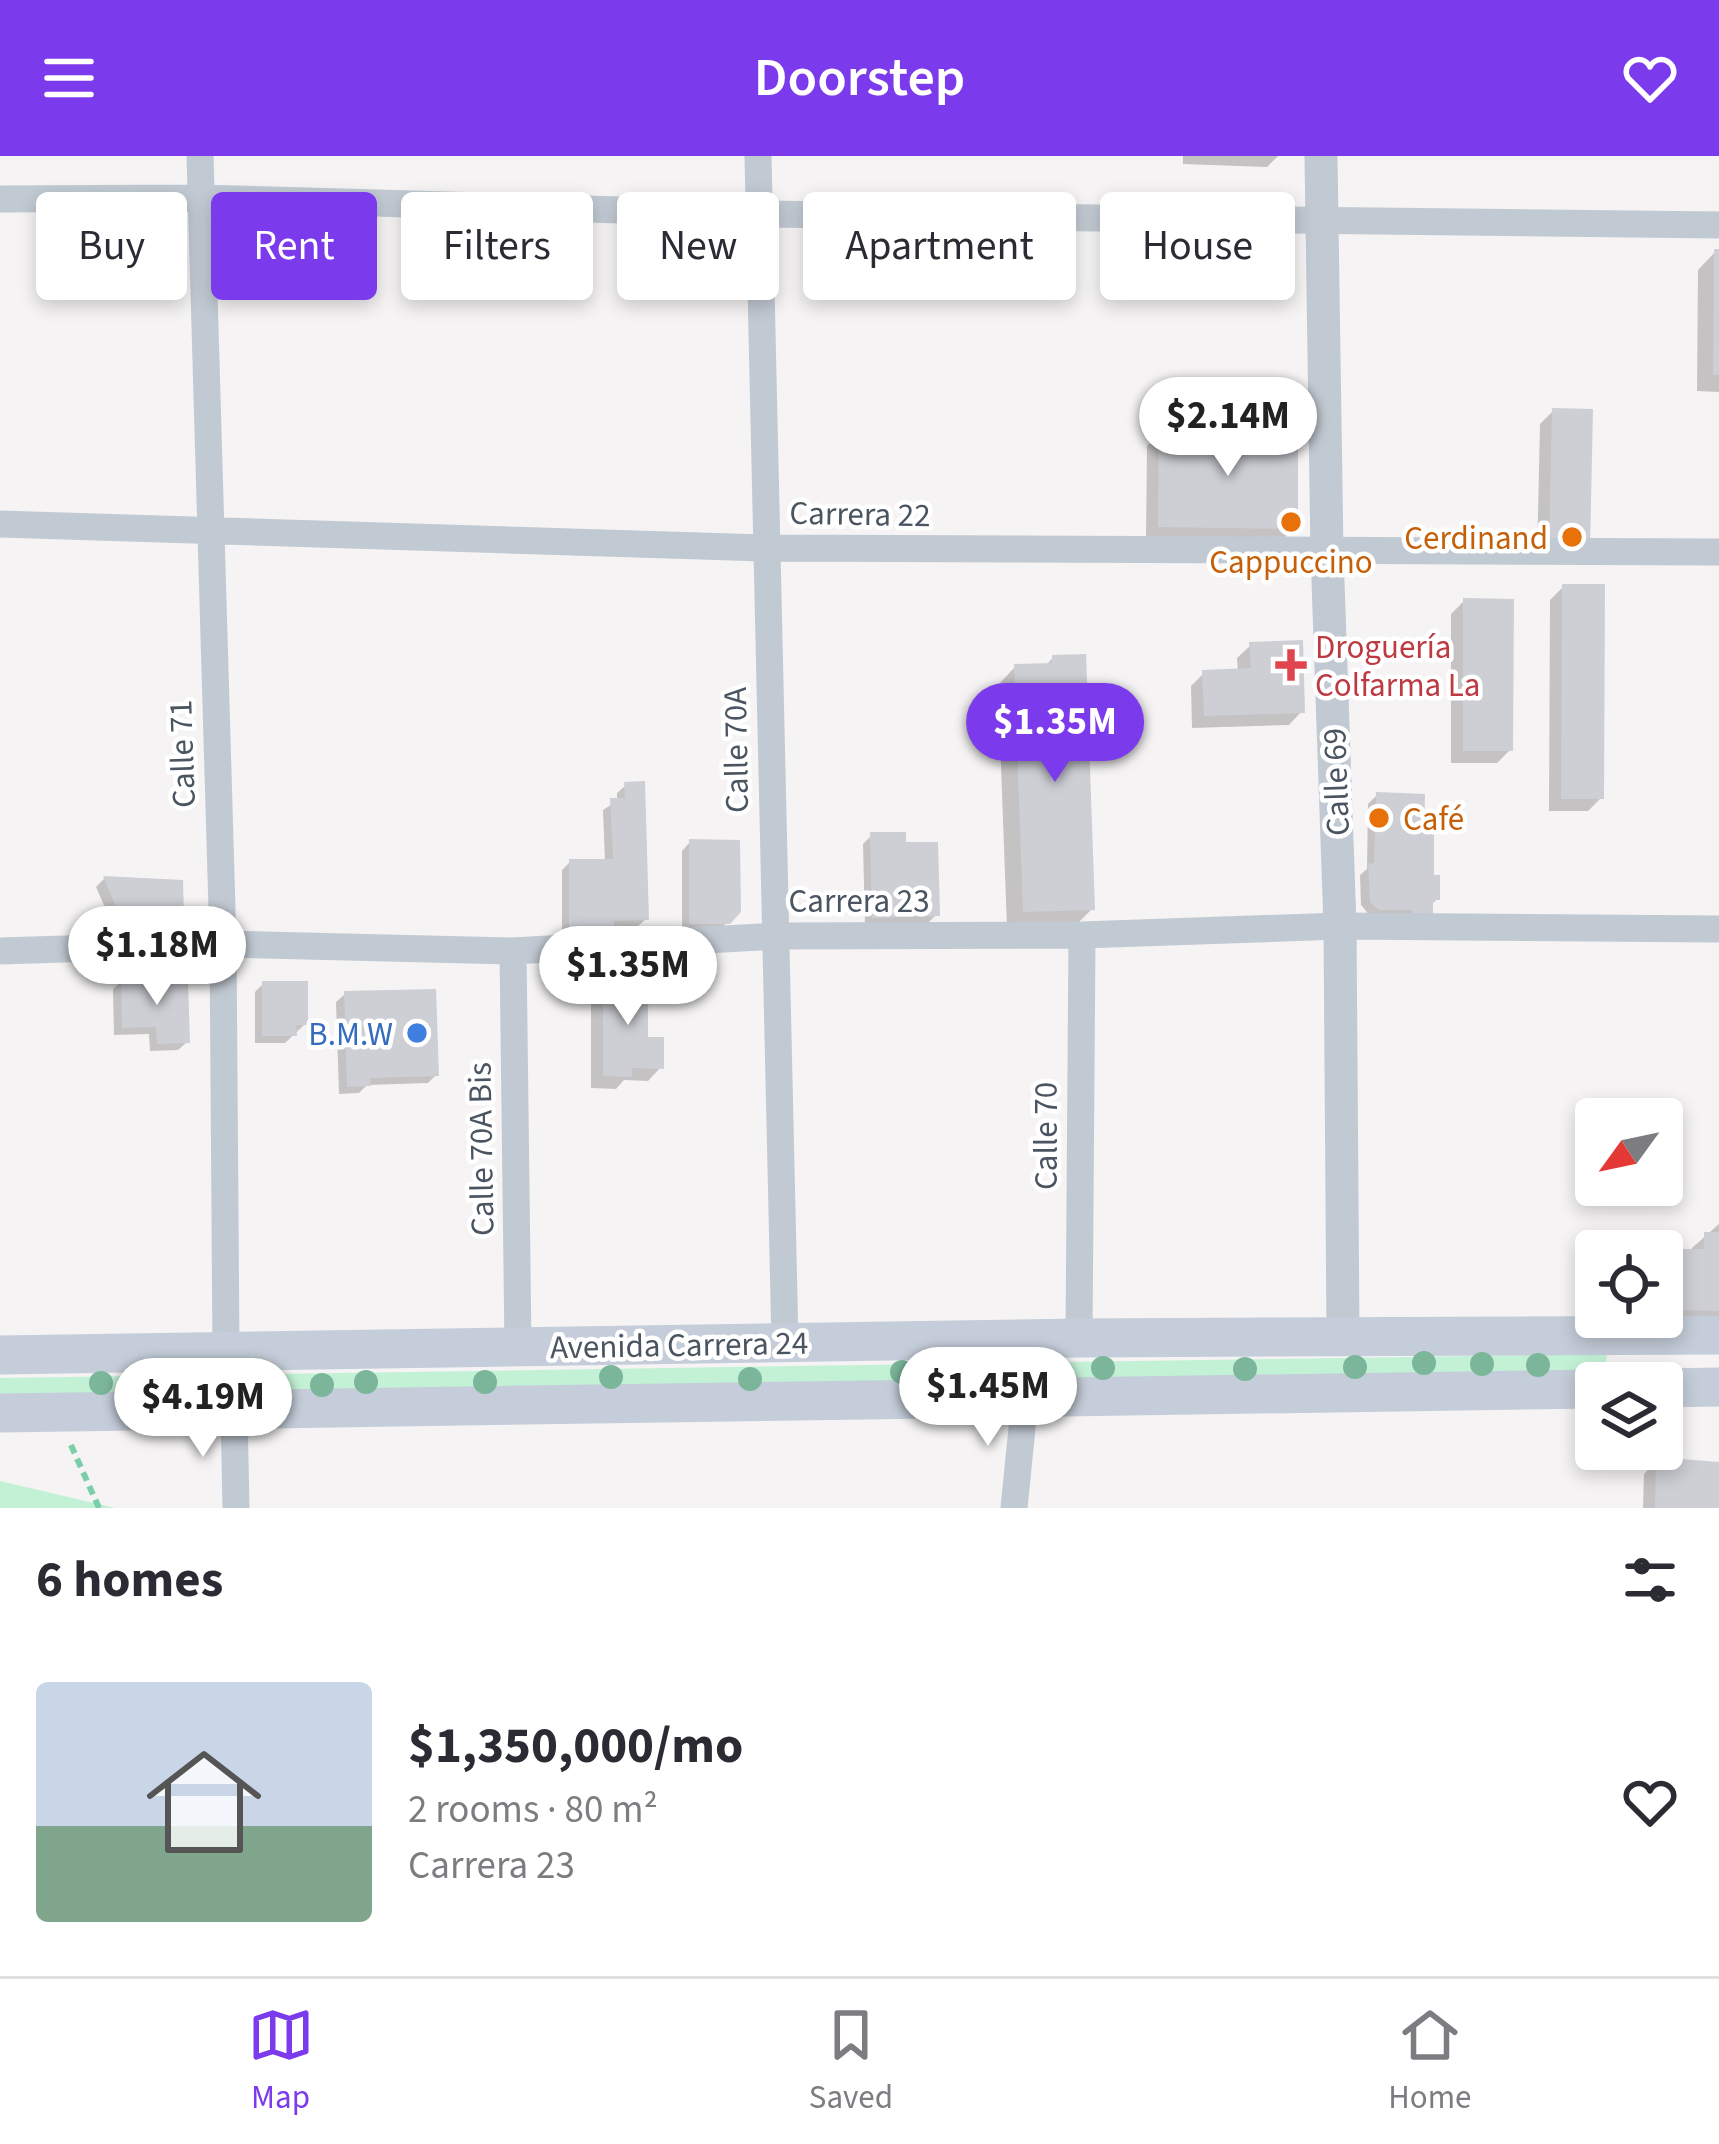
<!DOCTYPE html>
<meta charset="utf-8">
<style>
body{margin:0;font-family:"Source Sans 3",sans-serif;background:#f7f7f7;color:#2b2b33;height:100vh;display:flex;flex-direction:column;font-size:45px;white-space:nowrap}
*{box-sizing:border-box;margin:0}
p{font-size:39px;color:#7c7c81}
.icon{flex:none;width:66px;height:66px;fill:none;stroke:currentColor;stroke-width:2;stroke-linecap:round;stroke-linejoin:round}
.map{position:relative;height:1352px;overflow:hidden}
.drawer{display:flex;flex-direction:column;background:#fff;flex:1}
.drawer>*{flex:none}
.banner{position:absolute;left:36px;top:36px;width:1647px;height:108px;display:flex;gap:24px}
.needle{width:78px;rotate:237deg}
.buttons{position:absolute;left:1575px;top:942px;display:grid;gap:24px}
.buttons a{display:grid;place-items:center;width:108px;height:108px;border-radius:12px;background:#fff;box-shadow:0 6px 18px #0003;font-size:60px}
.price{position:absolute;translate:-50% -102px;padding:0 27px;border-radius:42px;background:#fff;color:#222;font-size:39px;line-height:78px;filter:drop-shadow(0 3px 6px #0008)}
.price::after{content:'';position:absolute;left:50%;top:72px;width:36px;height:27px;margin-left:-18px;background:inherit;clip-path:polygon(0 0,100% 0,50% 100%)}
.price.on{background:#7c3aed;color:#fff}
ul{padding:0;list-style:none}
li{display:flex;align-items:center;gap:36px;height:300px;padding:0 36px}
li span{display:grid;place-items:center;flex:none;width:336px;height:240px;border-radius:12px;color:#555}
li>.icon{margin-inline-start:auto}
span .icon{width:144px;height:144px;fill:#fffc;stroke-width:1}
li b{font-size:51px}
h2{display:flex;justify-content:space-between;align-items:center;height:144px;padding:0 36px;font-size:51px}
.tag{padding:0 42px;border-radius:12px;background:#fff;box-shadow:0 6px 18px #0003;font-size:42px;line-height:108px}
.tag.on{background:#7c3aed;color:#fff}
header{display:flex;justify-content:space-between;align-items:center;height:156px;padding:0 36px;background:#7c3aed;color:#fff;font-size:54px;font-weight:600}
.tab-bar{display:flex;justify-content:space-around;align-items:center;height:168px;border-top:3px solid #e1e1e2;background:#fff;font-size:33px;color:#7c7c81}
.tab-bar a{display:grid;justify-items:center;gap:6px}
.tab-bar .on{color:#7c3aed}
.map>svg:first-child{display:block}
</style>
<header><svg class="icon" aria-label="menu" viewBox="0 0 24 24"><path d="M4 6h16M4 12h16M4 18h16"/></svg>Doorstep<svg class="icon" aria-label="heart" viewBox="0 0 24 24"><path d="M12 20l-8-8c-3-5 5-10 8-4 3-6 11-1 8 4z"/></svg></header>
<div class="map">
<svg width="1719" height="1352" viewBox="0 0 1719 1352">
<rect width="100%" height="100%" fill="#f5f3f3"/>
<path fill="#c3f1d6" d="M1607,1198l-2,19 -1605,26v-21z
M0,1325l115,27h-115z"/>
<path fill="#0003" d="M1183,0h95l-11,11 -84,-3z
M1715,96h4v140l-22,-1 1,-121z
M1553,255l34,136 -50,12 3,-135z
M1160,276l135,96 -14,13 -135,-2 1,-93z
M1563,431l38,211 -13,13h-39l1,-211z
M1464,445l46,149 -13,13h-46v-149z
M1251,489l51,66 -13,14 -97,3 -1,-42 13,-13 34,-2 -1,-13z
M1053,502l39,251 -18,18 -67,1 -9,-243 17,-18 30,-1z
M626,629l20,134 -9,8 -26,1 -49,14v-72l8,-8h35l-2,-52 14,-9v-8z
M1377,639l44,42 16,62 -7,7v8l-59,3 -10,-12 -1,-30 7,-6 1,-65z
M872,679l64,80 -8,8 -63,2 -2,-81z
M690,686l48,69 -20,21 -36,-1v-80z
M104,723l76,3 -3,40 -20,14 -41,-3 -20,-46z
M604,824l57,87 -13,14 -24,-1 -8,9 -25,-1v-95z
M122,825l65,61 -9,8 -28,1 -1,-17 -35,1 -1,-46z
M263,828l42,40 -20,19h-30v-51z
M345,838l91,81 -8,8 -61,2 -8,8 -20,1 -3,-92z
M1719,1068v99l-55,-1 1,-57 13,-13h14v-4z
M1657,1304l62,5v43h-76l1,-34z"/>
<path fill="#cdcfd5" d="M1714,93h5v126h-6z
M1552,252l41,1 -3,139 -41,-1z
M1159,273l139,1v99l-140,-2z
M1562,428h43l-1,215h-43z
M1463,442l51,1 -1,152h-50z
M1303,484l2,73 -101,3 -2,-46 49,-2 -2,-26z
M1086,498l9,256 -72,2 -9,-248 38,-1v-8z
M645,625l4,139 -35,1v13h-45v-75h44l-3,-61h15l-1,-16z
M1376,636l49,2 -1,40h10v41h6v25h-7v16l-21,-1v-5h-33l-9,-8 -2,-38 6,-1z
M870,676h36v10h32l2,74 -68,2z
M689,683l51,1 1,72 -11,12h-41z
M103,720l80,4 1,37 -11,11 -49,-2z
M165,820l1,6 22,-1 2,62 -33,1 -1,-17 -34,1 -1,-50z
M603,821l45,1v59h16v32l-32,-1v9l-29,-1z
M262,825h46v44h-12l1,11h-35z
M436,833l3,87 -69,2 1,8 -24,1 -3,-96z
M1704,1076h15v79l-43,-1 1,-61h27z
M1656,1301l63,5v46h-64z"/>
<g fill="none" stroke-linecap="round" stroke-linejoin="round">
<path stroke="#7acfa8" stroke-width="6" stroke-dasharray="9 6" stroke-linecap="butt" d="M71,1289l28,63"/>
<path stroke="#c1c9d2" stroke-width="27" d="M200,0l23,788 3,407
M758,0l27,1187
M0,43l200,-1 559,16 960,11
M0,368l767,24 952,4
M0,795l223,-7 290,7 263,-15 306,-1 258,-9 379,3
M513,795l5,396
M1079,1182l3,-403
M234,1254l2,98
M1014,1352l11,-110"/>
<path stroke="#c1c9d2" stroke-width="33" d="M1321,0l6,397 13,373 3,410"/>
<path stroke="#c4cdd9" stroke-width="39" d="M0,1199l1079,-17 640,-3
M1662,1232l57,-1
M0,1257l1596,-24"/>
</g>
<g fill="#7bb69a">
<circle cx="1424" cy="1207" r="12"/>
<circle cx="1482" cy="1208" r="12"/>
<circle cx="1538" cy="1209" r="12"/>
<circle cx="1355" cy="1211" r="12"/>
<circle cx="1103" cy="1212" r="12"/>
<circle cx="1245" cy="1213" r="12"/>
<circle cx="902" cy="1216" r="12"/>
<circle cx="955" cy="1218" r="12"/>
<circle cx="611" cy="1221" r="12"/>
<circle cx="750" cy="1223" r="12"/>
<circle cx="366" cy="1226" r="12"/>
<circle cx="485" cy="1226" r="12"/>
<circle cx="101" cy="1227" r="12"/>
<circle cx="322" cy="1229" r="12"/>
<circle cx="244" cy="1231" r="12"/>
<circle cx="151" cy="1232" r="12"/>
</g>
<g fill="#e8710a" stroke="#fff" stroke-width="4.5">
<circle cx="1291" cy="366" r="12"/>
<circle cx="1572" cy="381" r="12"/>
<circle cx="1379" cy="662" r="12"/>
</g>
<path fill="#e0444e" stroke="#fff" stroke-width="4.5" d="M1285 491h12v12h12v12h-12v12h-12v-12h-12v-12h12z"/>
<circle fill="#3f7fe0" stroke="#fff" stroke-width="4.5" cx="417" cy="877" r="12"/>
<g text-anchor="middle" stroke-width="9" stroke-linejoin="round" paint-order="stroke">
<g font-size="33" fill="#4a5561" stroke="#fff">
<text transform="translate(860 357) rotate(1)" y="12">Carrera 22</text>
<text transform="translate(735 594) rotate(-91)" y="12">Calle 70A</text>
<text transform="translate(181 598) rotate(-92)" y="12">Calle 71</text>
<text transform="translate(1335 626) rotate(-92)" y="12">Calle 69</text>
<text x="859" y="756">Carrera 23</text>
<text transform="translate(1045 980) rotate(-90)" y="12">Calle 70</text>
<text transform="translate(480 993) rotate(-91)" y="12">Calle 70A Bis</text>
<text transform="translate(679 1188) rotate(-1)" y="12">Avenida Carrera 24</text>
</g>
<g font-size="33" fill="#c56008" stroke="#fff" text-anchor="end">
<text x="1548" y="393">Cerdinand</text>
<text x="1291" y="417" text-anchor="middle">Cappuccino</text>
<text x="1403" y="674" text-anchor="start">Café</text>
</g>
<g font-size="33" fill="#be3a42" stroke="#fff" text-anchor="start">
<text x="1315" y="502">Droguería<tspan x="1315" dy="38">Colfarma La</tspan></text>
</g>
<g font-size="33" fill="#366cbe" stroke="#fff" text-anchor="end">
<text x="393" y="889">B.M.W</text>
</g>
</g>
</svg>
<div class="buttons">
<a><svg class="needle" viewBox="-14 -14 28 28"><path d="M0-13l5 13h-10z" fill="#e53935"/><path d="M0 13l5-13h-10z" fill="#7c7c81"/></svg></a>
<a><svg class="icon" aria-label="locate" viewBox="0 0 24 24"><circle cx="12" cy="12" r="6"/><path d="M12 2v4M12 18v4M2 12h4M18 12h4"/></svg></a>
<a><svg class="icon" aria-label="layers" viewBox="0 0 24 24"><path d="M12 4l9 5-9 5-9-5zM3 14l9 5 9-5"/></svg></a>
</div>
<b class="price" style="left:1228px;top:323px">$2.14M</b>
<b class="price on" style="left:1055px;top:629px">$1.35M</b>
<b class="price" style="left:157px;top:852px">$1.18M</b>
<b class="price" style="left:628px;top:872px">$1.35M</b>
<b class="price" style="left:988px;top:1293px">$1.45M</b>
<b class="price" style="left:203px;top:1304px">$4.19M</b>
<div class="banner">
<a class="tag">Buy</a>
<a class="tag on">Rent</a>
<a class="tag">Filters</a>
<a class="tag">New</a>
<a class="tag">Apartment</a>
<a class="tag">House</a>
</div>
</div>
<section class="drawer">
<h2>6 homes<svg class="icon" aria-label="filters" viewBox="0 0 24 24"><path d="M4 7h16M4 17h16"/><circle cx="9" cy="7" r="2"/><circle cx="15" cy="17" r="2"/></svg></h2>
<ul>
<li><span style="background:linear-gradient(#c9d6e8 60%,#7fa58c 0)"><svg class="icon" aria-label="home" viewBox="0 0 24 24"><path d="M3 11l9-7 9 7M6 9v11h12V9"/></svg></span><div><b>$1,350,000/mo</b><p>2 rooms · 80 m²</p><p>Carrera 23</p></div><svg class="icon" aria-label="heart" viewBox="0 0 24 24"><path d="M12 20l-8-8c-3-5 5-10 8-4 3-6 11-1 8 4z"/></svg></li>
</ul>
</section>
<nav class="tab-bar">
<a class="on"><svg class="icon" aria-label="map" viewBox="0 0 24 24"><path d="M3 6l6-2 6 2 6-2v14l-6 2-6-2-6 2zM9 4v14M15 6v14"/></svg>Map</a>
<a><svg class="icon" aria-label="saved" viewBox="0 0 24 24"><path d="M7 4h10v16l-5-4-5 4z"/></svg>Saved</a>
<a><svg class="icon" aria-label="home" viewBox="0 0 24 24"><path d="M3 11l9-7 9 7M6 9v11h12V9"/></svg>Home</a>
</nav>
